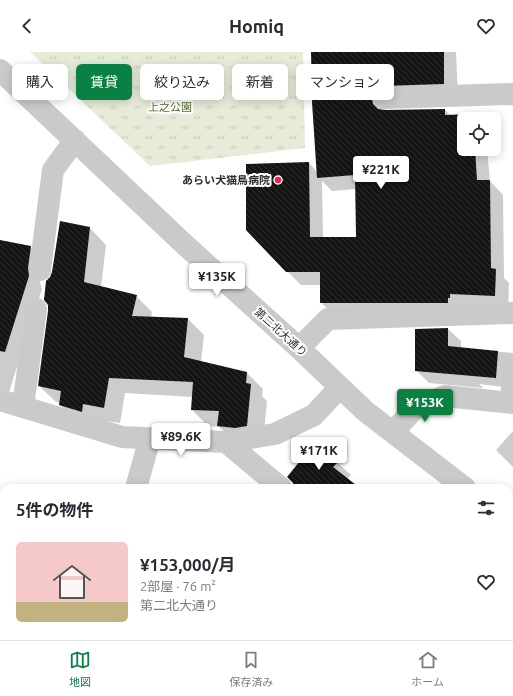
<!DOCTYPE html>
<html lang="ja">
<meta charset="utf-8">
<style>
body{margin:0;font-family:Ubuntu,"Noto Sans JP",sans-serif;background:#f7f7f7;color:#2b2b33;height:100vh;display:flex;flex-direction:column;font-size:15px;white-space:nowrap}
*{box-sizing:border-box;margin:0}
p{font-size:13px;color:#7c7c81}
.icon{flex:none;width:22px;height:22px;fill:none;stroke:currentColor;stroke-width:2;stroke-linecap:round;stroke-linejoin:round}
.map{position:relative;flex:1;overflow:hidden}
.drawer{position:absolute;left:0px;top:432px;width:513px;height:156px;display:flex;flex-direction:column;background:#fff;border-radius:12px 12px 0 0;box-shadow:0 2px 10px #0003}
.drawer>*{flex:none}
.guide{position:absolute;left:12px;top:12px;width:489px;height:36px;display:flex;gap:8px}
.controls{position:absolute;left:457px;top:60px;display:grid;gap:8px}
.controls a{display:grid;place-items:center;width:44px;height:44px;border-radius:6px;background:#fff;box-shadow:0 2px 10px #0003;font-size:20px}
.price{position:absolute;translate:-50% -34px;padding:0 9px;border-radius:4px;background:#fff;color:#222;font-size:13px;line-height:26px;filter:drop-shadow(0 1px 2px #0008)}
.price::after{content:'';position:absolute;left:50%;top:24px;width:12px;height:9px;margin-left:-6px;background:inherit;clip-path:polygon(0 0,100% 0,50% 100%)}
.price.active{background:#0b8043;color:#fff}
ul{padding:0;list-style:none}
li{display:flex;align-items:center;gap:12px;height:100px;padding:0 16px}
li+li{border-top:1px solid #e1e1e2}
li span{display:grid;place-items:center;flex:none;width:112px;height:80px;border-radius:6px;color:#555}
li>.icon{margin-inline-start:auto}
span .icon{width:48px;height:48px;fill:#fffc;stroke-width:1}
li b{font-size:17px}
h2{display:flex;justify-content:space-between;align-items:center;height:48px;padding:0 16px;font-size:17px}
.pill{padding:0 14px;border-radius:6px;background:#fff;box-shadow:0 2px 10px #0003;font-size:14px;line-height:36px}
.pill.active{background:#0b8043;color:#fff}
header{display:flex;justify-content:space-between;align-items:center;height:52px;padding:0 16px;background:#fff;font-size:18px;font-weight:600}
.tabs{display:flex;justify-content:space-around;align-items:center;height:56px;border-top:1px solid #e1e1e2;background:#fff;font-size:11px;color:#7c7c81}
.tabs a{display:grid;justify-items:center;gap:2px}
.tabs .active{color:#0b8043}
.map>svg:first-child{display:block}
</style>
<header><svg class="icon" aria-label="back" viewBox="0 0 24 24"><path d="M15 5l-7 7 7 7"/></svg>Homiq<svg class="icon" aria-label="heart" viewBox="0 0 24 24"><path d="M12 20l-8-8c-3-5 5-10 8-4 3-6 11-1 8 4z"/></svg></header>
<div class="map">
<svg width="513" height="588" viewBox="0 0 513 588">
<defs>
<pattern id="park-tufts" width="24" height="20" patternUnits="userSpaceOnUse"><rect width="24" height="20" fill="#e6ecd8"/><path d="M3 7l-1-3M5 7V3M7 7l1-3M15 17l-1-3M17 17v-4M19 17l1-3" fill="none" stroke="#c6cbba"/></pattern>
<pattern id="building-back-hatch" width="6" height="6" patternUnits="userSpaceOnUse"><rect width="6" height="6" fill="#141414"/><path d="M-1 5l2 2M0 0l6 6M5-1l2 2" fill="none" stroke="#2e2e2e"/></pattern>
</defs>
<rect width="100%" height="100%" fill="#fff"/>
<path fill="url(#park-tufts)" d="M30,0h273l2,96 -155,18z"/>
<path fill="#0003" fill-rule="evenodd" d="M312,0h144l2,45 -72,8 -1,6 60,-1 6,6 22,-1 4,4h-13v30h23l3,32 13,14 1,83 5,5 -1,26 -174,7 -13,-14v-17h-20l-14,-14 22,-108 9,10zM322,129l10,10 24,-2 1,49h-34z
M90,176l16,17 -5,42 35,9 16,16 -1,6 37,1 16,16 -3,27 46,11 16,16 -1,7 5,5 -4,41h-28l-16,-15 -11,-1 -16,-16 1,-13 -68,-4 -5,30 -21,-3 -22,1 -17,-16 1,-2 -5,-1 -17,-16z
M0,189l30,6 13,12 -3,23 2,7 -34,106 -8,-3z
M448,277l13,12v7l52,5v35l-34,-4 4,4 -54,-5 -13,-13z
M513,379v36l-17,-17z
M316,391l35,32 -4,4 11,9h-64z
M4,518v66h22l2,4h-28v-60z
M424,584h35l-3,4h-27z"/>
<path fill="url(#building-back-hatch)" d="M311,0h133v32l-61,2 -5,1 -5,5 -1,7 1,5 5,5 6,1 61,-1v6l28,-1v5h-9v30h11l2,31h13l1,88 5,1 -1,27 -45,-2v4h-2v5h-128v-31h-34l-40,-42v-66l63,-2 1,75h46l-1,-62 -38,3 -5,-76z
M60,169l30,6 -6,55 53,13 -5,21 56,2 -4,39 63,15 -1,11 5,1 -4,42 -12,2 -18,-2 2,-15 -28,-1 2,-28 -84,-4 -5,30 -21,-4 -1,8 -23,-7 2,-14 -23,-5 10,-75v-6l-4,-5 2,-19 4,-4 2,-5z
M0,188l31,6 -3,22 1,8 -24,76 -5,-1z
M448,276v18l50,5 -2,27 -81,-7v-42z
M316,389l23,20 -6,6 27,21h-67v-5l-6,-6z"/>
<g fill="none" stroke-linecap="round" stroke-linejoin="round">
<path stroke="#cacaca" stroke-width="22" d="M0,18l184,174 115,104 66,63 100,77
M384,46l129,-4
M40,218l13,-100 22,-30
M299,296l29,-29 185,-6
M0,348l122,37 104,5 49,-8 39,-19 26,-28
M511,350l2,-30
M23,355l13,-98
M393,380l23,-25 29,-11 68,7
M226,390l55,46
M136,436l14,-50
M509,471l4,3
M509,500l4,-5
M414,584l5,4
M436,588l3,-4"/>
</g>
<circle fill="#f51d4a" stroke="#fff" stroke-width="1.5" cx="278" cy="128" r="4"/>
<g text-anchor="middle" stroke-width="4" stroke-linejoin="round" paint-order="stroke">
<g font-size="11" fill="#576c36" stroke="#fff">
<text x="170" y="59">上之公園</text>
</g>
<g font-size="11" font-weight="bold" fill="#2d2d2d" stroke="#fff" text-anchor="end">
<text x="270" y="132">あらい犬猫鳥病院</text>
</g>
<g font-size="11" fill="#2d2d2d" stroke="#fff">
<text transform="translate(281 280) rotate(42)" y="4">第二北大通り</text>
</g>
</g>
</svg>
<div class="controls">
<a><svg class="icon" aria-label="locate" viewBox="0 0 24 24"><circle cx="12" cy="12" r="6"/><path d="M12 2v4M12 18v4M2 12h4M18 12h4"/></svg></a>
</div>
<b class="price" style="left:381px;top:138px">¥221K</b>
<b class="price" style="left:217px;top:245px">¥135K</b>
<b class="price active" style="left:425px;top:371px">¥153K</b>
<b class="price" style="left:181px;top:405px">¥89.6K</b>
<b class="price" style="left:319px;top:419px">¥171K</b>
<div class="guide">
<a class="pill">購入</a>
<a class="pill active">賃貸</a>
<a class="pill">絞り込み</a>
<a class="pill">新着</a>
<a class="pill">マンション</a>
</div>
<section class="drawer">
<h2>5件の物件<svg class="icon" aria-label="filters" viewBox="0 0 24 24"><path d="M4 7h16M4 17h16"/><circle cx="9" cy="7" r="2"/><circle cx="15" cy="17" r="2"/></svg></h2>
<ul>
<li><span style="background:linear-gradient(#f6c9c9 75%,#c2b280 0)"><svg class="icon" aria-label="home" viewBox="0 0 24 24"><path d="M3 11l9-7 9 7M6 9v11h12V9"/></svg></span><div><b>¥153,000/月</b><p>2部屋 · 76 m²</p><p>第二北大通り</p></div><svg class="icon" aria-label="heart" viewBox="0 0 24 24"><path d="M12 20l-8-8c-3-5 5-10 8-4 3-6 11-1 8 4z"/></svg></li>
</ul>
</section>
</div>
<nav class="tabs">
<a class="active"><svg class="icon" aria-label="map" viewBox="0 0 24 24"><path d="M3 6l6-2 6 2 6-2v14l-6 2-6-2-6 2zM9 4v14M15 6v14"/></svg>地図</a>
<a><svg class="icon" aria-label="saved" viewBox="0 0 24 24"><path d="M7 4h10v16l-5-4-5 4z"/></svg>保存済み</a>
<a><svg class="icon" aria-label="home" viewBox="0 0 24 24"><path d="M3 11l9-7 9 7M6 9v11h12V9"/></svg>ホーム</a>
</nav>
